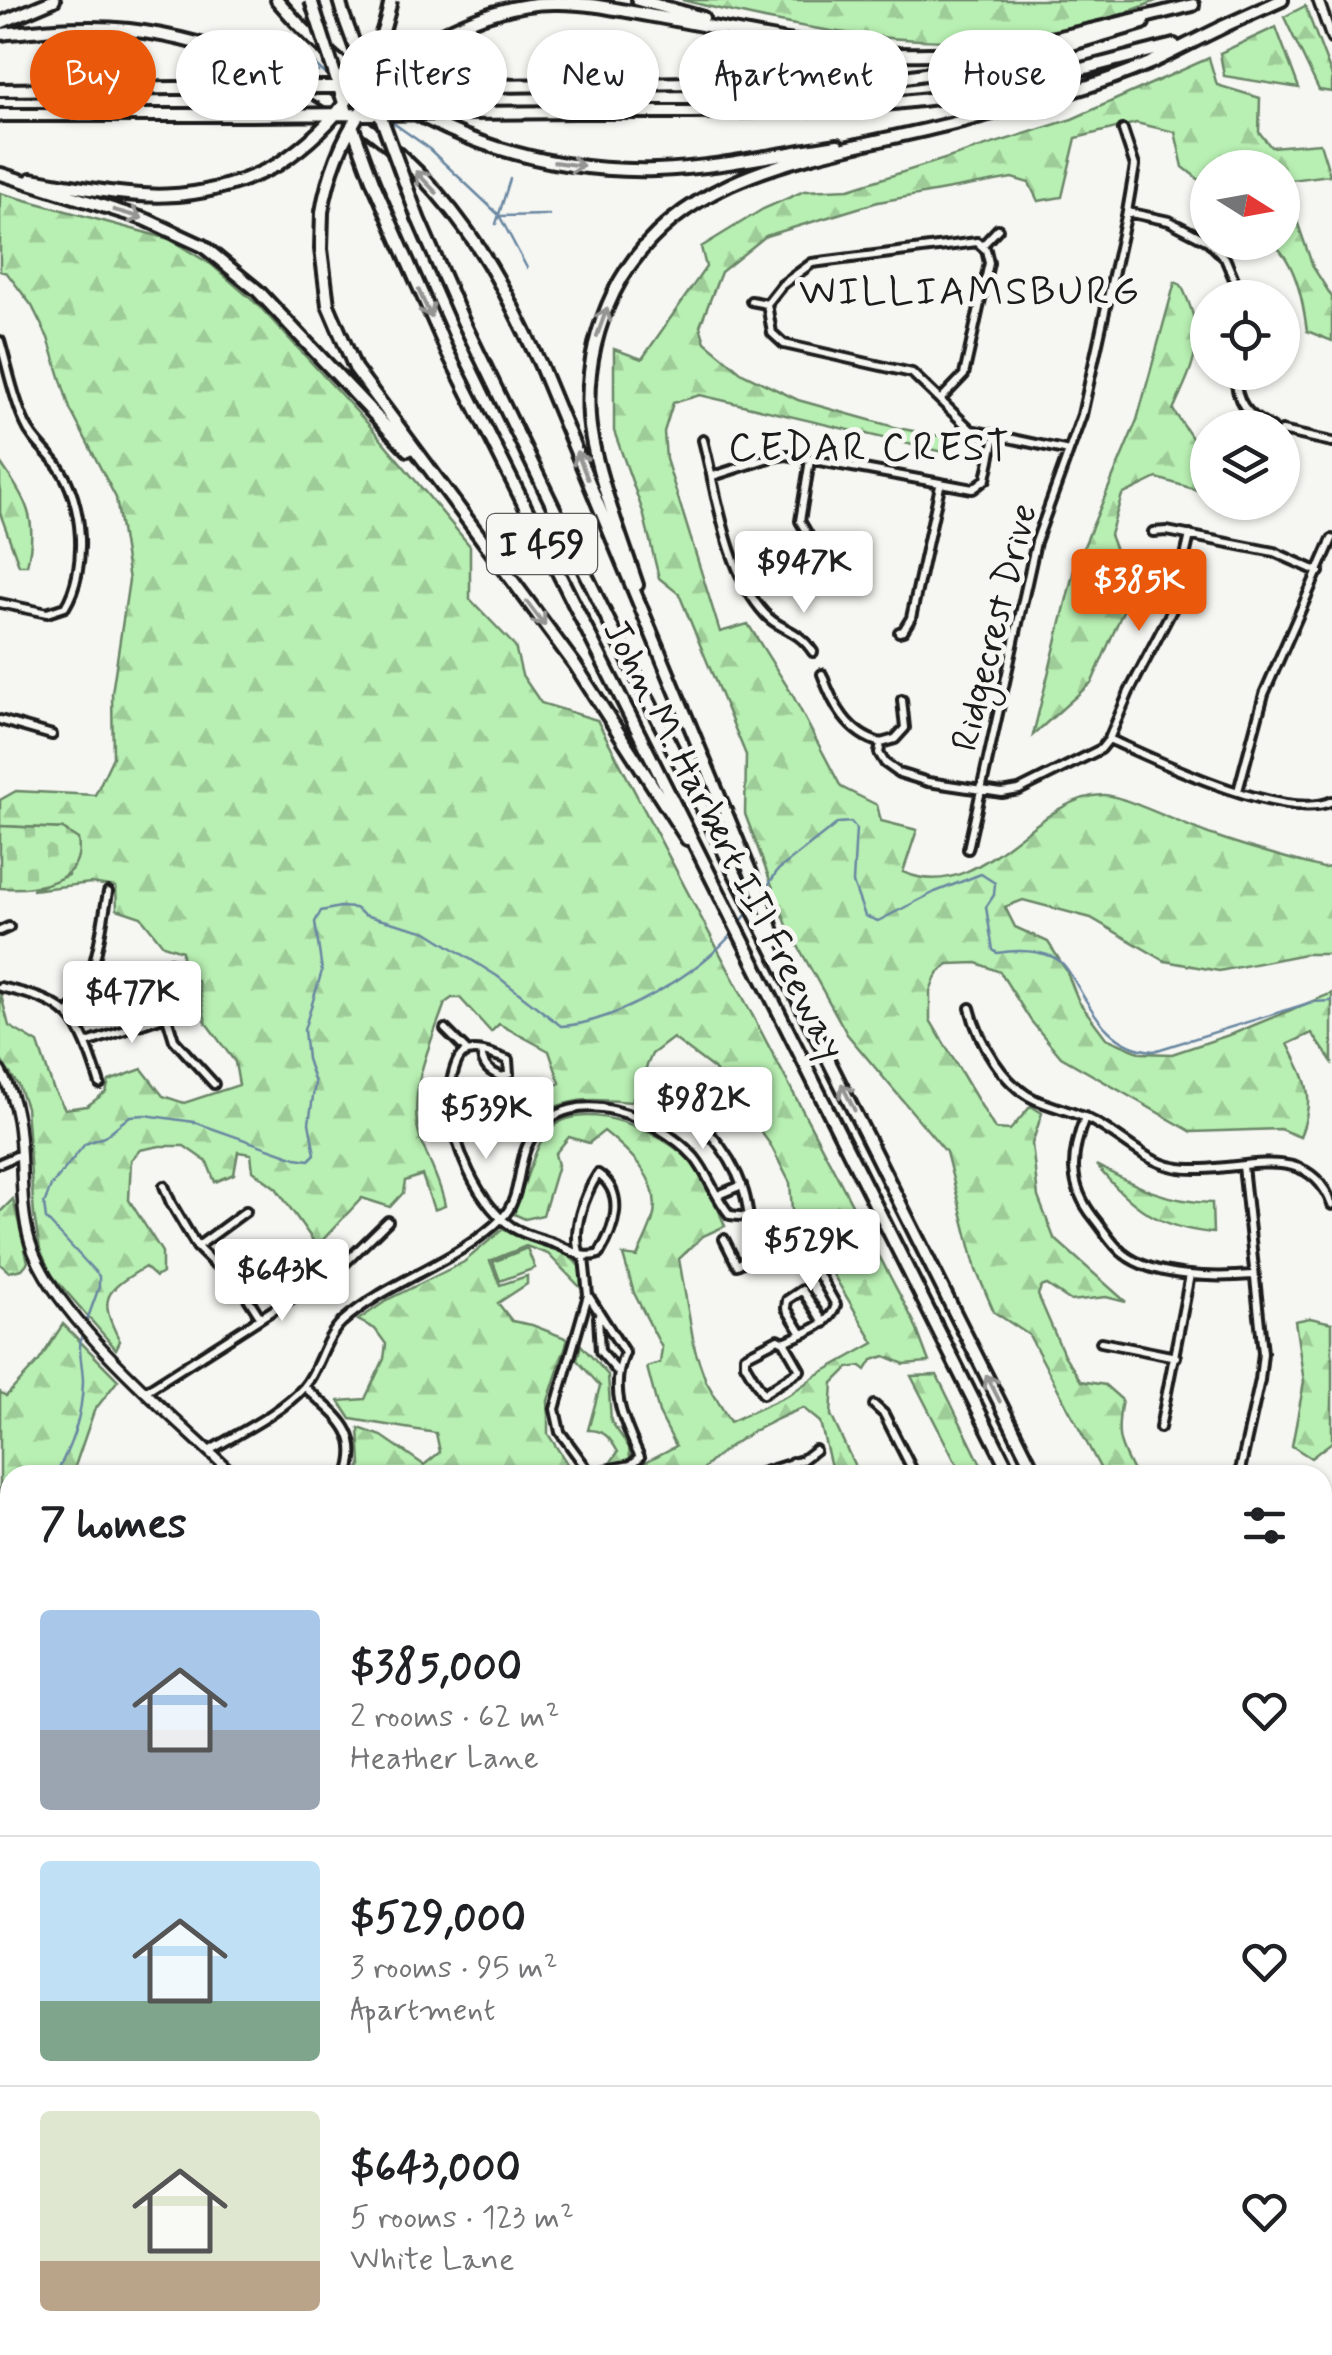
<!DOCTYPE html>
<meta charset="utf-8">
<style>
body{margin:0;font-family:Mynerve,sans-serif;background:#f2f2f2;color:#202124;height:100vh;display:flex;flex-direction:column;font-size:38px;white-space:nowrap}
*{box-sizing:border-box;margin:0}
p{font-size:32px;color:#757577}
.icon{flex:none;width:55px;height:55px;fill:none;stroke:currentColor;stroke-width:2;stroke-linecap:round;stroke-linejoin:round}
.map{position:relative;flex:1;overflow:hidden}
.side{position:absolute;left:0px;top:1465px;width:1332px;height:890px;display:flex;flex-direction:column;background:#fff;border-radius:30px 30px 0 0;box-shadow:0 2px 8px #0004}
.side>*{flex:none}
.banner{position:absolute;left:30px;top:30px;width:1272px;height:90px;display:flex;gap:20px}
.needle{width:65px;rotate:101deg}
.fabs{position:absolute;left:1190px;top:150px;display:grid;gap:20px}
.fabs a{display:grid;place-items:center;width:110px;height:110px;border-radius:50%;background:#fff;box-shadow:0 2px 8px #0004;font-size:50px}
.price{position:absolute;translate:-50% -85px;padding:0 22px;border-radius:10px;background:#fff;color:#222;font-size:32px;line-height:65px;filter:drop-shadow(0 2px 5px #0008)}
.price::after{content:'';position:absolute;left:50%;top:60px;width:30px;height:22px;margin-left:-15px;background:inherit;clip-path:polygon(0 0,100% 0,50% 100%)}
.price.active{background:#ea580c;color:#fff}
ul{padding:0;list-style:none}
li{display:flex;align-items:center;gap:30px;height:250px;padding:0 40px}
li+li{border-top:2px solid #e0e0e0}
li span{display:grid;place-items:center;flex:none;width:280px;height:200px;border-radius:10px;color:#555}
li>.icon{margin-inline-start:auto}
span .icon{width:120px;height:120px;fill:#fffc;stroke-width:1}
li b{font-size:42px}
h2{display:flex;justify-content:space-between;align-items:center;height:120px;padding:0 40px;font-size:42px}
.tag{padding:0 35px;border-radius:45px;background:#fff;box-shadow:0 2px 8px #0004;font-size:35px;line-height:90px}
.tag.active{background:#ea580c;color:#fff}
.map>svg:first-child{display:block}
</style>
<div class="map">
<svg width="1332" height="2355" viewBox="0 0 1332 2355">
<defs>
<pattern id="forest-firs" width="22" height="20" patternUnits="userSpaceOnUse" patternTransform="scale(2.5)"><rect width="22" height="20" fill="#b8efb2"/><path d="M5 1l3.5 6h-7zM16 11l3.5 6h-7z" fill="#9ecc98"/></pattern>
<pattern id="cemetery-stones" width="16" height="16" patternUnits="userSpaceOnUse" patternTransform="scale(2.5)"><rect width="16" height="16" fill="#b8efb2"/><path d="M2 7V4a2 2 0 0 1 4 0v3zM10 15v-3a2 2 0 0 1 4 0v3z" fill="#9ecc98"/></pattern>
<pattern id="park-crowns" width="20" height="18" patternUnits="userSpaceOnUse" patternTransform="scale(2.5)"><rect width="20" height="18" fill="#b8efb2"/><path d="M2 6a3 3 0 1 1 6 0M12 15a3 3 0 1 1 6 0" fill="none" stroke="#9ecc98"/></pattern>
</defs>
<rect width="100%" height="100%" fill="#f6f6f2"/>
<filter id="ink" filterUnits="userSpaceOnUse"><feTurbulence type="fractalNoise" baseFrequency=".01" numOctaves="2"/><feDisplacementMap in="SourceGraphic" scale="20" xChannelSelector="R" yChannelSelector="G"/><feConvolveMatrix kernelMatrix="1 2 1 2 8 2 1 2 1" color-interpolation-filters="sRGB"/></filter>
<g filter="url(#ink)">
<path fill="url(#forest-firs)" stroke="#6a8667" stroke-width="2.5" d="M682,0h476c-155,68 -319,39 -476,0z
M1305,6l27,70v16l-13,-2 -35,-73z
M1276,27l23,61 -75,-12 -4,-23z
M1209,58l8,27 43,13 -1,34 12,15 49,-4 10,32 -47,6 30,86 19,30v44l-25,-10c-4,-30 -11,-68 -34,-88l9,-1v-74h-74l-1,18 -24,-19 -8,-35 -39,-9 -60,15 -14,59 -24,4 -9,-18 -17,-5 -134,24 -112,34 -45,36 -21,54 5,16 37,31 56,27 100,28 51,10 -2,15 -247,-58 -27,8 -9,29 2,27 54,173 28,-8 44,70 49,93 36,18 4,16 36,9 -14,42c78,35 131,-76 200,-77 17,-1 87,33 109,40 36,13 74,23 111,33l9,-1v87h-27l-86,17 -54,-10 -74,-43 -68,-18 -18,7 10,20 33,15 18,28 13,32 27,36 35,15 31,1 63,-21 97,-40v69l-20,-29 -24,11c19,38 28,51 12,93l-20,-8 -88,3 -131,-75 -30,-36 -31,-49 -23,-9 -29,1 -11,10 -7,17v29l65,109 15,1 21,-24 11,7 -10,31 6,53 16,41 72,64 -20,-5 -35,4 -24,-16 -6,2 -3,8 26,60 17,26 24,4 17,15c-7,36 -4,43 13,75h-31l-75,-140 -35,-23 -18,-42 -30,-118 -99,-118 -59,-106 -43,-114 1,-59 -67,-161 -20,-16 -16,-66 -29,-81v-82l28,10 64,-92 -5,-20 62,-38 41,-18 45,-2 223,-70z
M0,193l169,46 43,26 46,40 112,121 100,120v53l45,47 7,29 19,28 56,17 317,602 15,40 -25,2 -19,-8 -13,4 -6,10 -5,-4 -13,2 -15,15 -2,32 28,60h-26l-13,-53 -17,-14c-38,15 -78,36 -105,67h-92l20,-3 50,-26 -17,-33 -12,-46 13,-4 2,-15 -28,-55 -11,-38 14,2c5,-12 12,-25 16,-38 10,-38 -23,-67 -49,-88l-15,12 -20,-6 -14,17 3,11 -15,50 -18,4 -11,-5c7,-18 21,-68 32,-81 33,-40 119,-1 147,31 16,19 23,40 32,62l-22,10 -24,23 16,91 11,31 24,41 59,-27 28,-20 57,-32 -50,-84 -1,-17 -13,-23 -18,-9 -2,-27 -20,-39 -56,-75 -41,-31 -21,16 -21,48c-39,-3 -60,-6 -95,14l-10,-13 34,-20 -11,-32 -50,-27 -8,8 -31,-34h-8l-7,5c-14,40 -33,78 -28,121 3,24 23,52 28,82l-11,4 -12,-35 -17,6 -2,12 -13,14 -28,-9 -45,48 -41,-58 -23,-17 -2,-17 -13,-2 -4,22 -19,8 -8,-20 -23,-16h-24l-20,4 -9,10 -2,40 33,52v21l-6,4 -11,-10c-40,24 -48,30 -25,74l-4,8 -65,-75 -11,-25 -6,-34 -8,-108 -8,-22 -18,-26v-68l9,35 29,17 15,45 12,21 22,-3 19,-14 3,-11 33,-12 21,27 21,7 55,-18 -4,-23 -29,-39 -8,-42 -16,-4v-26l-19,-6 -22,-28 -24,-8 -1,-22 -25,-4 -59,7 36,-15 -5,-46 -63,-3v-26l16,-9 79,4 18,-38 -1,-64 17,-113 -13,-82 -46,-89 -22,-71 -16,-32 -25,-33 -7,-2z
M1175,282l6,3c27,54 15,74 -8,125l21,31 13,11v41l-50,-15 -35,17 -12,40 16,42v27l-34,78 -59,53 41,-165 63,-150z
M0,462c26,38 39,57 27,103h-8l-19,-52z
M1096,1165c42,22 68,36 116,38l1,30c-55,-5 -83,-27 -117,-68z
M13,1199l15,63 -6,7 -13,3 -9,-8v-52z
M503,1229c26,18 63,13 80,43l-2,16 -33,-34 -22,-8 -36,15 10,24 27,-9v8l-29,19 14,18 20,4 36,14 -20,62v33l23,36 12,5h-227l5,-10 -2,-37 23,8 42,29 16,-13 -4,-19 -85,-14 -12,-18 26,-2 19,-40 2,-15 -11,-15 -17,-9 31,-21 75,-37z
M1310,1318l22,5v119l-21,16 -19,-12 12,-64 -9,-61z
M63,1324l55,56 -24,31 -22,64h-62v292l-10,-7v-368l6,4 33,-35z
M581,1345l27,30 3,46 18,26 1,11 -18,9 -2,-4 8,-11c-8,-14 -13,-22 -30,-22l12,-44 -23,-26z
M937,1375l49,100h-24l-51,-99z
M1322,1900l10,15v73l-9,-25z
M1323,2138l9,14v95l-9,1z
M366,2345h118l8,10h-123z
M1069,2345h91v10h-84z"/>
<path fill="url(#cemetery-stones)" stroke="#6a8667" stroke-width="2.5" d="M0,826l63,3 15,10c8,45 -45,51 -78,49z"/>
<path fill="url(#park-crowns)" stroke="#6a8667" stroke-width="2.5" d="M465,2345h343l12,10h-349z"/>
<path fill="#b8efb2" stroke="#6a8667" stroke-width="2.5" d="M527,1248l8,20 -35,13 -7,-19z
M691,2345h85l16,10h-117z"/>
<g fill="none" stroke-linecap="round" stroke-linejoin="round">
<path stroke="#6987a1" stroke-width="2.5" d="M300,51l31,28
M291,62l27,10
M386,118l40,28 73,69 28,53
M500,216l49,-1
M496,224l14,-45
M763,893l15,-23 60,-47 13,-1 5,6 -3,55 12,33 13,5 57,-29 46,-18 14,9 -1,12 -8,12 7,43 4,3c18,-3 39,-3 56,4 13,6 18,19 25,30 18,32 37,62 76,64l158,-49 20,-1
M739,924l10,-13
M85,1326l14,-39v-11l-53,-57 -2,-15 7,-18 34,-42 19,-7 26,-21 15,-1 49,7 102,36 13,2 6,-6 -6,-31 6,-40 -8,-24 -3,-29 18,-59 -7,-49 6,-11 19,-4 15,1 9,7 63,17 70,44 64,50c53,-2 140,-53 173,-95
M55,1475c17,-30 27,-58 28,-93 0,-17 -6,-32 -1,-48
M0,1572l10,-10"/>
<defs>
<path id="street" d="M1127,212l42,9 39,20
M1209,242l16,16 17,40
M983,245l15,-16
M751,301l16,3
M0,341c8,27 13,56 25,82 7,17 22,28 33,43 26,35 30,104 7,141l-18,6 -47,-10
M1236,372c-2,29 11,44 36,56
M941,399l23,-24 25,-112 -3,-13 -9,-8 -165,21 -30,22 -15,19 5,29 12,11 128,29 59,57 98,21
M1282,431l50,11
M703,440c14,54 23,132 62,174 15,17 31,13 48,38
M810,460l-10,61 11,19 26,19
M713,476l59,-19 15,-2 186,34 13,-10 9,-43
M1153,532l14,-1 107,21 45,20
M899,632l4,-1 8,-13 29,-132
M822,674c11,31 26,60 59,69l-2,10 6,10 14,10 29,9 74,11 17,-3 82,-41 8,-10 20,-47 44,-84 17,-73
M0,720l52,15
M1109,739c46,21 177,84 223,62
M881,743l14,-4 10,-11 -3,-28
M1238,791l26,-97 68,-155
M968,849l68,-307 46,-127 45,-203 8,-46 -12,-36
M0,931l9,-4
M170,963l-7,41 11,36 40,44
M0,987c72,16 78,29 100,97
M970,1008c8,33 34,78 66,92 19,8 40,12 58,22 27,14 50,39 80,45 55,12 132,-34 158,38
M69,1012c28,-34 31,-77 39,-120
M445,1029l22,22
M87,1043l79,-27
M481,1053c3,15 8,18 21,24l7,-3 -1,-14c-12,-4 -33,-14 -45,-6 -7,5 -10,19 -12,28 -7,44 22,119 61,145 12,8 30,12 44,17 16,6 25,16 43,10 15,-25 28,-60 -1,-80 -14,22 -27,56 -18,82
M660,1085c34,30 68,60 83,104 8,22 1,32 18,51 -5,15 -10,18 -24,25l-13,-26
M1085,1117c-15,39 -17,68 9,101 10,12 18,27 30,36 30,24 92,24 128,21
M0,1163l21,-9
M164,1186l7,17 26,44 15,15 21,13 27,42
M718,1195l24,-10
M761,1240c14,3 24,-7 36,-4l39,69c-6,21 -33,28 -52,37l16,28 -37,24 -18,-30v-8l33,-17 6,3
M197,1247l49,-36
M584,1258l4,37 37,58c-17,37 -1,69 15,104l-9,8 -41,8 -30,-41 -5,-23 33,-114
M598,1317l2,34 17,20
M802,1334l-16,-26 1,-8 15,-10 22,33
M1101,1342l75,15
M305,1387c29,28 59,43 43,88
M146,1391l196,-125 46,-45
M874,1405l10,9 31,61
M1160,1428l30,-153
M209,1451c31,-19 71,-37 95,-64 16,-19 19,-47 38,-65 47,-42 115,-59 160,-104 22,-22 13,-59 32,-84 39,-53 124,-17 160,23 15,18 21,41 36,58l18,2
M792,1462l3,13
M755,1475l47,-15 13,-10
M1239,1475l21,-95 3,-27 -20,-187
M0,2066l10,-32
M0,2099l10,16
M0,2216l10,-5
M137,2355l10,-10"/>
<path id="secondary" d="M1318,0l14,39
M0,1071c33,54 13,113 30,171 22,75 146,177 204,233
M1322,2269l10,1
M820,2345l14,10
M1164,2345l2,10"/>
<path id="highway" d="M277,0c94,112 232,174 379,170 61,-2 122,-16 182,-25
M339,0l4,14
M638,0l65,18
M0,23l54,-23
M1222,27l60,-27
M444,33c34,-17 71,-30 110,-30 35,-1 70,8 105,14 79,14 161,34 241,37 100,4 197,-26 293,-49
M0,34c43,-4 86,-9 129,-4 132,15 261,92 338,201 30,41 51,87 73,133l227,548 9,30
M491,86l395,-6 135,-21 122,-36
M0,90l177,-2
M576,112c128,0 255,2 382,-17 72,-10 144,-32 216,-50
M0,115h250
M1,174l146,46 56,26 55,45 150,159
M31,179c95,16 155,33 246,-14
M373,182l74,169 564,1124
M322,212l-1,37 7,56 27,63 220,297 112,174
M418,218l45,103 147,303 426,851
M637,585c-15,-46 -45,-122 -48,-168 -3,-44 6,-86 25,-125 64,-128 217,-137 340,-169 66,-17 134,-33 196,-60 25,-12 50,-25 75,-37
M1322,2046l10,19
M1322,2098l10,19"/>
</defs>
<use href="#street" stroke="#1c1c1c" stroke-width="14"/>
<use href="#secondary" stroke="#1c1c1c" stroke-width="15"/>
<use href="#highway" stroke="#1c1c1c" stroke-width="18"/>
<use href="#street" stroke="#f6f6f2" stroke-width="6"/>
<use href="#secondary" stroke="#f6f6f2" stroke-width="8"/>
<use href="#highway" stroke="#f6f6f2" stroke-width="10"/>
<defs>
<path id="highway-bridge" d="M311,0l35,109
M343,14l75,204
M177,88l314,-2
M250,115l326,-3
M352,125l21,57
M277,165c59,-39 100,-94 114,-165
M322,212c13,-77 55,-140 122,-179"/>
</defs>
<use href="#highway-bridge" stroke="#1c1c1c" stroke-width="18" stroke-linecap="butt"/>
<use href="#highway-bridge" stroke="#f6f6f2" stroke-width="10"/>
</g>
<defs><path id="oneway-shaft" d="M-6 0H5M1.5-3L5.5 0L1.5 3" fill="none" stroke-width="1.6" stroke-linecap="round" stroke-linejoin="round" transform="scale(2.5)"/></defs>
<g stroke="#949492">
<use href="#oneway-shaft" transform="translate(569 164) rotate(8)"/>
<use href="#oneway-shaft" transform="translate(426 182) rotate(-134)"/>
<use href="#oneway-shaft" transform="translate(128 214) rotate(16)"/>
<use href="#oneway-shaft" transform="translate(425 304) rotate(65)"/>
<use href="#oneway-shaft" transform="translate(602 322) rotate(-70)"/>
<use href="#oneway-shaft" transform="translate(582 465) rotate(-112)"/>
<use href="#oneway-shaft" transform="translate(536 614) rotate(53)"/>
<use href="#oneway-shaft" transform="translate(848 1097) rotate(-116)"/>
<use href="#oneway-shaft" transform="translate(993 1388) rotate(-117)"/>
</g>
</g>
<g text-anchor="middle" stroke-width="10" stroke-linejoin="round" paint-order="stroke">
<rect fill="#f6f6f2" stroke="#5d5d5c" stroke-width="2.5" x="487" y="514" width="110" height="60" rx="8"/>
<g font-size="35" font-weight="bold" fill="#1c1c1c">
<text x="542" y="556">I 459</text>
</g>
<g font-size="38" fill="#1c1c1c" stroke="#f6f6f2">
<text transform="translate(993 627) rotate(-76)" y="13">Ridgecrest Drive</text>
<text transform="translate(725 839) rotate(63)" y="13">John M. Harbert III Freeway</text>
</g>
<g font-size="40" letter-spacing="2.5" fill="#1c1c1c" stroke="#f6f6f2">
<text x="970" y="304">WILLIAMSBURG</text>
<text x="870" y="460">CEDAR CREST</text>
</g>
</g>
</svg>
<div class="fabs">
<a><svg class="needle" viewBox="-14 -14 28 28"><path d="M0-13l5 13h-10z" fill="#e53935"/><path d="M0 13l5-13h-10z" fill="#757577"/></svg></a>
<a><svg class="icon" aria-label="locate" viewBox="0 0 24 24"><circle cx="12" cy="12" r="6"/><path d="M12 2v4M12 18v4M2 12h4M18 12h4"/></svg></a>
<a><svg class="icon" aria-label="layers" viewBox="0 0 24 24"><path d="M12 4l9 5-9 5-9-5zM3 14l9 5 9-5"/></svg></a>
</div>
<b class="price" style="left:804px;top:616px">$947K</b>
<b class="price active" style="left:1139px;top:634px">$385K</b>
<b class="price" style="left:132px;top:1046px">$477K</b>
<b class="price" style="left:703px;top:1152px">$982K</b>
<b class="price" style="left:486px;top:1162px">$539K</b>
<b class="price" style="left:811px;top:1294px">$529K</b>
<b class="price" style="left:282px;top:1324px">$643K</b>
<div class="banner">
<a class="tag active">Buy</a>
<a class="tag">Rent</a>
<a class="tag">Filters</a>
<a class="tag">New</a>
<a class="tag">Apartment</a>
<a class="tag">House</a>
</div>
<section class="side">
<h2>7 homes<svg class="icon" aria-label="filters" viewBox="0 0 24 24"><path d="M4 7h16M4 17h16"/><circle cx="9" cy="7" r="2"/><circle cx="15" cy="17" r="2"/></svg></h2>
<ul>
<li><span style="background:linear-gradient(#a9c7e8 60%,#9aa5b1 0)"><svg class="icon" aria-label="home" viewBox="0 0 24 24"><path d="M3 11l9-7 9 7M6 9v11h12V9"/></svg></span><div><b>$385,000</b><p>2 rooms · 62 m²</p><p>Heather Lane</p></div><svg class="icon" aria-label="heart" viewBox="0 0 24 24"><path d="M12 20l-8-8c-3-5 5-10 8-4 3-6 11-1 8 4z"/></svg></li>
<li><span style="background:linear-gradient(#bfe0f5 70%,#7fa58c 0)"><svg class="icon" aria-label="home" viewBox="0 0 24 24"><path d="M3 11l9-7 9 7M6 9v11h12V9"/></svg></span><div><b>$529,000</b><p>3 rooms · 95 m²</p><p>Apartment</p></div><svg class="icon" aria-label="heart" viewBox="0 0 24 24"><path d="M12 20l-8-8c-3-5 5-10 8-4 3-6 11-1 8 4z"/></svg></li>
<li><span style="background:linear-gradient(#dfe7d0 75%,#b9a48a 0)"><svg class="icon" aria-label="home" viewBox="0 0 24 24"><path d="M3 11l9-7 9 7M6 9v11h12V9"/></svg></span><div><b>$643,000</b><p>5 rooms · 123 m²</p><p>White Lane</p></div><svg class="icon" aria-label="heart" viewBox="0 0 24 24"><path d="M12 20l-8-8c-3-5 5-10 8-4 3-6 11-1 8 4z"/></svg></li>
</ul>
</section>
</div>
